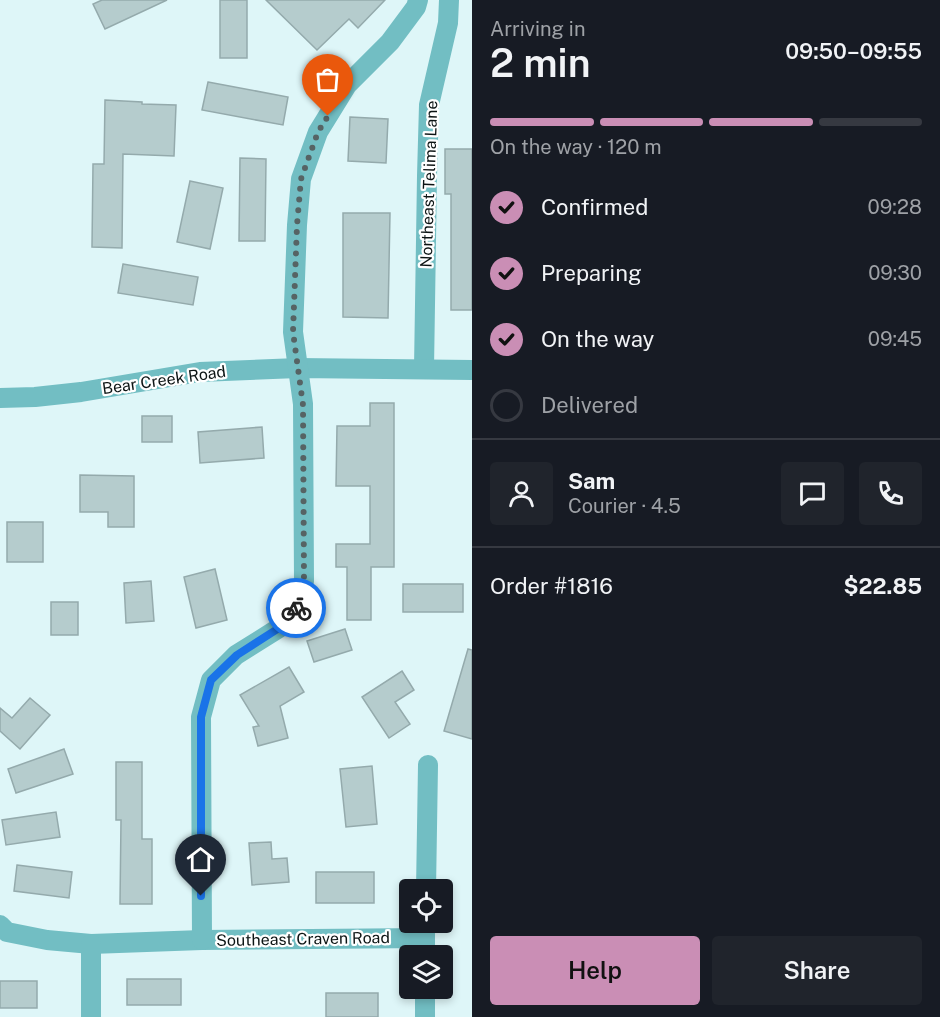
<!DOCTYPE html>
<html lang="en">
<head>
<meta charset="utf-8">
<style>
  :root { --surface:#171b24; --page:#20242c; --text:#f1f3f6; --muted:#9ea1a6; --line:#363941; --accent:#ca8eb5 }
  body { margin:0; font-family:"Public Sans",sans-serif; background:var(--page); color:var(--text); height:100vh; display:flex; flex-direction:column; font-size:22px; white-space:nowrap }
  * { box-sizing:border-box; margin:0 }
  p { font-size:20px; color:var(--muted) }
  .icon { flex:none; width:33px; height:33px; fill:none; stroke:currentColor; stroke-width:2; stroke-linecap:round; stroke-linejoin:round }
  .map { position:relative; flex:1; overflow:hidden }
  .sheet { display:flex; flex-direction:column; background:var(--surface); width:468px }
  .sheet>* { flex:none }
  .controls { position:absolute; left:399px; top:879px; display:grid; gap:12px }
  .controls a { display:grid; place-items:center; width:54px; height:54px; border-radius:6px; background:var(--surface); box-shadow:0 3px 9px #0003; font-size:30px }
  .pin { position:absolute; display:grid; place-items:center; width:51px; height:51px; color:#fff; margin:-62px -26px; border-radius:50% 50% 50% 0; rotate:-45deg; box-shadow:0 0 6px #0007 }
  .pin .icon { rotate:45deg }
  .courier { position:absolute; display:grid; place-items:center; width:60px; height:60px; margin:-30px; border:4px solid #1a73e8; border-radius:50%; background:#fff; color:#222; box-shadow:0 2px 8px #0007 }
  .overview em { font-style:normal; font-weight:600 }
  .overview div { display:flex; flex-direction:column-reverse }
  .overview { display:flex; align-items:center; justify-content:space-between; height:102px; padding:0 18px }
  h1 { font-size:39px; font-weight:600; line-height:45px }
  .bar { display:grid; grid-template-columns:repeat(4,1fr); gap:9px 6px; align-content:center; height:72px; padding:0 18px }
  .bar i { height:8px; border-radius:4px; background:var(--line) }
  .bar .selected { background:var(--accent) }
  .bar p { grid-column:span 4 }
  .line { display:flex; align-items:center; gap:15px; padding:0 18px; border-top:2px solid var(--line) }
  .line div { flex:1 }
  .round { display:grid; place-items:center; flex:none; width:63px; height:63px; border-radius:6px; background:var(--page) }
  ol { padding:0 18px; list-style:none }
  li { display:flex; align-items:center; gap:18px; height:66px }
  li p { margin-inline-start:auto }
  li .icon { padding:6px; border-radius:50%; background:var(--accent); color:#111; stroke-width:4 }
  li:last-child { color:var(--muted) }
  li i { width:33px; height:33px; border:3px solid var(--line); border-radius:50% }
  .cta { display:flex; gap:12px; margin-top:auto; padding:12px 18px }
  .cta a { flex:1; height:69px; border-radius:6px; background:var(--accent); color:#111; font-size:24px; font-weight:600; line-height:69px; text-align:center }
  .cta a+a { background:var(--page); color:var(--text) }
  main { display:flex; flex:1; min-height:0 }
  .map>svg:first-child { display:block }
  .building { fill:#b5cccd; stroke:#94aaac; stroke-width:1.5 }
  .lines { fill:none; stroke-linecap:round; stroke-linejoin:round }
  .minor { stroke:#72bec3; stroke-width:20 }
  .done { stroke:#566364; stroke-width:6; stroke-dasharray:0 10.8 }
  .route { stroke:#1a73e8; stroke-width:8 }
  .labels { text-anchor:middle; dominant-baseline:central; stroke-width:4.5; stroke-linejoin:round; paint-order:stroke }
  .street-label { font-size:16px; fill:#0c1414; stroke:#fff }
</style>
</head>
<body>
<main>
<div class="map">
<svg width="472" height="1017" viewBox="0 0 472 1017">
  <rect width="100%" height="100%" fill="#def6f8"/>
  <g class="building">
    <polygon points="102,0 167,0 105,29 93,4"/>
    <rect x="220" y="0" width="27" height="58"/>
    <polygon points="266,0 385,0 358,28 349,19 317,50"/>
    <polygon points="208,82 288,97 283,125 202,110"/>
    <polygon points="105,100 142,102 142,104 176,105 174,156 123,154 122,248 92,247 93,164 104,164"/>
    <polygon points="350,117 388,119 386,163 348,161"/>
    <polygon points="445,149 472,149 472,310 451,310 451,194 445,194"/>
    <polygon points="240,158 266,159 265,241 239,241"/>
    <polygon points="190,181 223,188 210,249 177,242"/>
    <polygon points="343,213 390,213 388,318 343,317"/>
    <polygon points="123,264 198,277 193,305 118,293"/>
    <polygon points="370,403 394,403 394,567 371,567 371,620 347,620 347,567 336,567 336,544 370,544 370,486 336,486 337,426 370,426"/>
    <rect x="142" y="416" width="30" height="26"/>
    <polygon points="262,427 264,458 200,463 198,432"/>
    <polygon points="80,475 134,476 134,527 108,527 108,512 80,512"/>
    <rect x="7" y="522" width="36" height="40"/>
    <polygon points="215,569 227,620 196,628 184,577"/>
    <polygon points="151,581 154,621 126,623 124,583"/>
    <rect x="403" y="584" width="60" height="28"/>
    <rect x="51" y="602" width="27" height="33"/>
    <polygon points="345,629 352,650 314,662 307,641"/>
    <polygon points="468,649 472,650 472,739 444,731"/>
    <polygon points="289,667 304,692 280,706 288,738 258,746 253,727 259,726 240,695"/>
    <polygon points="402,671 414,690 395,702 410,724 389,738 362,697"/>
    <polygon points="30,698 50,715 20,749 0,731 0,708 12,718"/>
    <polygon points="64,749 73,774 16,793 8,769"/>
    <polygon points="116,762 142,762 142,839 152,839 152,904 120,904 121,820 116,820"/>
    <polygon points="372,766 377,824 346,827 340,769"/>
    <polygon points="56,812 60,837 6,845 2,820"/>
    <polygon points="271,842 272,859 287,858 289,882 252,885 249,843"/>
    <polygon points="17,865 72,872 69,898 14,891"/>
    <rect x="316" y="872" width="58" height="31"/>
    <rect x="127" y="979" width="54" height="26"/>
    <rect x="0" y="981" width="37" height="27"/>
    <rect x="326" y="993" width="52" height="24"/>
  </g>
  <g class="lines">
    <g class="minor">
      <polyline points="424,369 427,176 429,105 448,23 449,0"/>
      <polyline points="0,398 35,397 81,392 200,372 298,368 472,370"/>
      <polyline points="426,890 428,765"/>
      <polyline points="0,925 7,932 47,940 91,944 202,940 425,938"/>
      <polyline points="202,940 201,717 211,680 236,655 279,628 296,608 304,581 303,404 293,332 297,225 301,179 318,132 347,85 390,42 416,7 418,0"/>
      <polyline points="425,956 425,922"/>
      <polyline points="91,1017 91,944"/>
      <polyline points="425,1017 425,988"/>
    </g>
  </g>
  <g class="lines">
    <polyline class="done" points="296,608 304,581 303,405 293,332 297,225 301,179 318,132 328,116"/>
    <polyline class="route" points="201,896 201,717 211,680 237,655 279,628 296,608"/>
  </g>
  <g class="labels">
    <g class="street-label">
      <text transform="translate(429 184) rotate(-88)">Northeast Telima Lane</text>
      <text transform="translate(164 380) rotate(-8)">Bear Creek Road</text>
      <text transform="translate(303 939) rotate(-1)">Southeast Craven Road</text>
    </g>
  </g>
</svg>
<div class="controls">
<a><svg class="icon" aria-label="locate" viewBox="0 0 24 24"><circle cx="12" cy="12" r="6"/><path d="M12 2v4M12 18v4M2 12h4M18 12h4"/></svg></a>
<a><svg class="icon" aria-label="layers" viewBox="0 0 24 24"><path d="M12 4l9 5-9 5-9-5zM3 14l9 5 9-5"/></svg></a>
</div>
<div class="pin" style="left:328px;top:116px;background:#ea580c"><svg class="icon" aria-label="bag" viewBox="0 0 24 24"><path d="M5 8h14l-1 12H6zM9 8a3 3 0 0 1 6 0"/></svg></div>
<div class="pin" style="left:201px;top:896px;background:#1f2937"><svg class="icon" aria-label="home" viewBox="0 0 24 24"><path d="M3 11l9-7 9 7M6 9v11h12V9"/></svg></div>
<div class="courier" style="left:296px;top:608px"><svg class="icon" aria-label="bike" viewBox="0 0 24 24"><circle cx="6" cy="16" r="4"/><circle cx="18" cy="16" r="4"/><path d="M6 16l4-8h5l3 8M10 8l3 8H6M13 5h3"/></svg></div>
</div>
<section class="sheet">
<div class="overview"><div><h1>2 min</h1><p>Arriving in</p></div><em>09:50–09:55</em></div>
<div class="bar"><i class="selected"></i><i class="selected"></i><i class="selected"></i><i></i><p>On the way · 120 m</p></div>
<ol>
<li><svg class="icon" aria-label="check" viewBox="0 0 24 24"><path d="M5 12l5 5 9-10"/></svg>Confirmed<p>09:28</p></li>
<li><svg class="icon" aria-label="check" viewBox="0 0 24 24"><path d="M5 12l5 5 9-10"/></svg>Preparing<p>09:30</p></li>
<li><svg class="icon" aria-label="check" viewBox="0 0 24 24"><path d="M5 12l5 5 9-10"/></svg>On the way<p>09:45</p></li>
<li><i></i>Delivered</li>
</ol>
<div class="line" style="height:108px"><a class="round"><svg class="icon" aria-label="person" viewBox="0 0 24 24"><circle cx="12" cy="8" r="4"/><path d="M4 21q1-7 8-7t8 7"/></svg></a><div><b>Sam</b><p>Courier · 4.5</p></div><a class="round"><svg class="icon" aria-label="chat" viewBox="0 0 24 24"><path d="M4 5h16v11H9l-5 4z"/></svg></a><a class="round"><svg class="icon" aria-label="phone" viewBox="0 0 24 24"><path d="M5 4h4l2 5-3 2q2 4 5 5l2-3 5 2v4C11 20 4 13 5 4z"/></svg></a></div>
<div class="line" style="height:78px"><div>Order #1816</div><b>$22.85</b></div>
<div class="cta"><a>Help</a><a>Share</a></div>
</section>
</main>
</body>
</html>
